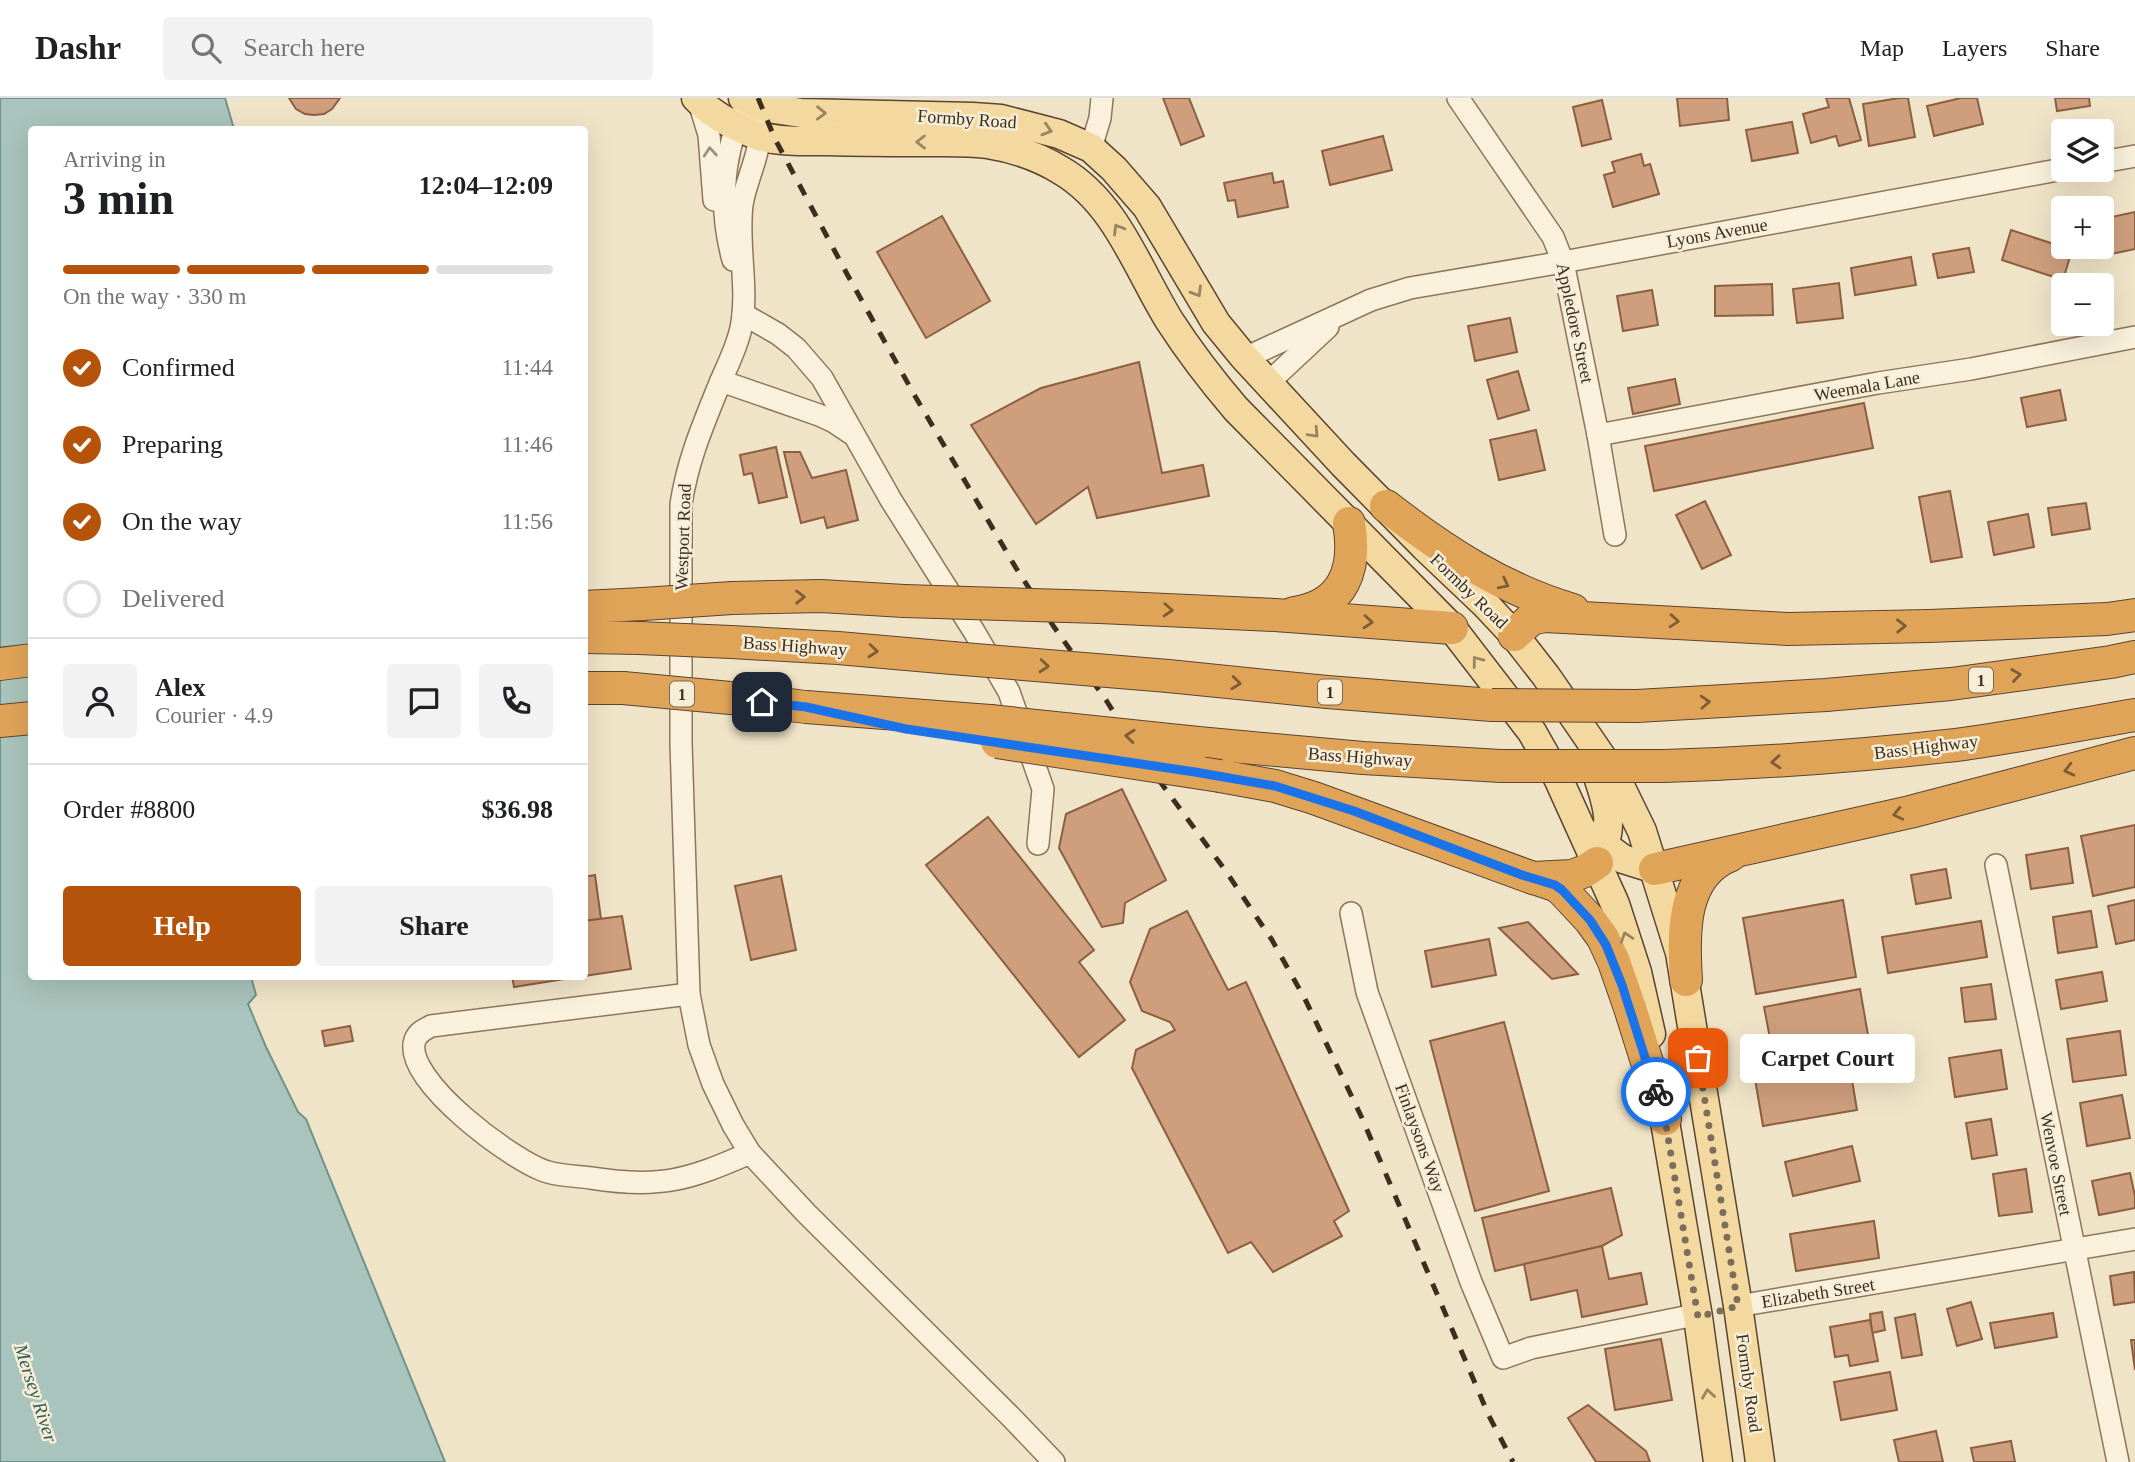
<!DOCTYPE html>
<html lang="en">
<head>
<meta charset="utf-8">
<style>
  :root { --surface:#fff; --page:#f2f2f2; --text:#202124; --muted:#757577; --line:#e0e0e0; --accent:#b45309 }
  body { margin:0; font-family:"Times New Roman",serif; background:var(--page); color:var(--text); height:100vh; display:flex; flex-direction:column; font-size:26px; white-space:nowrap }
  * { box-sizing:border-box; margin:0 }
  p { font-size:23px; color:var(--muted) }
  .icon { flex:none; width:38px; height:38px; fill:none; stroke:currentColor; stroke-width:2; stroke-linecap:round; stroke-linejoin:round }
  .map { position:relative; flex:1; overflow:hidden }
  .side { position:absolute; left:28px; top:28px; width:560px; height:854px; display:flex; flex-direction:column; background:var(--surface); border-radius:7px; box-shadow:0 7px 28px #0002 }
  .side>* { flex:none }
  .tools { position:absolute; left:2051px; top:21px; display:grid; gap:14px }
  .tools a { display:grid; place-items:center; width:63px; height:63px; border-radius:7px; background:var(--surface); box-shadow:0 7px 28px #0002; font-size:35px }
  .pin { position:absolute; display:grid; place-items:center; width:60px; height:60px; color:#fff; margin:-30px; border-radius:14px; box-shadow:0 4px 10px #0006 }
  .courier { position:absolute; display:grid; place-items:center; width:70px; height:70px; margin:-35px; border:5px solid #1a73e8; border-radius:50%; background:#fff; color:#222; box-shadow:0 2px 9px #0007 }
  .bubble { position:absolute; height:49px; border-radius:7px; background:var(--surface); box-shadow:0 7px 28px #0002; font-size:23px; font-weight:600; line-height:49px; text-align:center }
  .overview em { font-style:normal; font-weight:600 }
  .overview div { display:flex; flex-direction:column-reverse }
  .overview { display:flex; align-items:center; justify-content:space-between; height:119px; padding:0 35px }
  h1 { font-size:46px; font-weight:600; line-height:52px }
  .bar { display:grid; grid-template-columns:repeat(4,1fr); gap:10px 7px; align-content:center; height:84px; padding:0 35px }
  .bar i { height:9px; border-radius:5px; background:var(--line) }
  .bar .on { background:var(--accent) }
  .bar p { grid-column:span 4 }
  .line { display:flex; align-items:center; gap:18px; padding:0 35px; border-top:2px solid var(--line) }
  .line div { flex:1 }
  .round { display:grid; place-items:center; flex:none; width:74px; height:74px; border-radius:7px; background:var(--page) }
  ol { padding:0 35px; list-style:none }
  li { display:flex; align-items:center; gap:21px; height:77px }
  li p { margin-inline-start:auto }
  li .icon { padding:7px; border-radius:50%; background:var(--accent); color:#fff; stroke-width:4 }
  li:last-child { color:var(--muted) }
  li i { width:38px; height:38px; border:4px solid var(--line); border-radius:50% }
  .primary-button { display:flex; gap:14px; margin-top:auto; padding:14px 35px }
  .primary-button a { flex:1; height:80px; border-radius:7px; background:var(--accent); color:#fff; font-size:28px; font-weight:600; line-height:80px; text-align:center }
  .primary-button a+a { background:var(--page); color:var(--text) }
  header { display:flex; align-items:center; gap:42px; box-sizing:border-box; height:98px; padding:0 35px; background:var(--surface); border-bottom:2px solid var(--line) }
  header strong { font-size:33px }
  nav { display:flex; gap:38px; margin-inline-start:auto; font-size:24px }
  .search { width:490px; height:63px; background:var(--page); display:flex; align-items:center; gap:18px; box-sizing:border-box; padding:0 24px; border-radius:7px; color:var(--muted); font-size:26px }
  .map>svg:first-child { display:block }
  .water { fill:#a9c4bc; stroke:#6f938a; stroke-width:2 }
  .building { fill:#cf9f7d; stroke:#8d5f41; stroke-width:2 }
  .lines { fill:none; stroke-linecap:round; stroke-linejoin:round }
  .minor-casing { stroke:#8d765c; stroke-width:24 }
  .major-casing { stroke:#5b4430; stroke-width:31 }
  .highway-casing { stroke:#5b4430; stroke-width:34 }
  .minor { stroke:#faf1dc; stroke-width:21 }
  .major { stroke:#f3d9a0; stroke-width:28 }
  .highway { stroke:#e0a458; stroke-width:32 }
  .rail { stroke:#3d2e20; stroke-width:5; stroke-dasharray:12 12; stroke-linecap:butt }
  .highway-bridge-casing { stroke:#5b4430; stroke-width:34; stroke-linecap:butt }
  .highway-bridge { stroke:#e0a458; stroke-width:32 }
  .oneway { stroke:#988460 }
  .oneway2 { stroke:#9c907e }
  .oneway3 { stroke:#7e5d36 }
  .done { stroke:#7c6e5b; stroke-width:7; stroke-dasharray:0 12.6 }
  .route { stroke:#1a73e8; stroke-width:9 }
  .labels { text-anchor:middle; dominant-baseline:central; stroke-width:5; stroke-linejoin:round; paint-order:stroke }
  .shield { fill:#f7eed8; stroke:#756857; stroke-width:2 }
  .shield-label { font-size:16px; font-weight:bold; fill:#3d2e20 }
  .street-label { font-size:18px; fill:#3d2e20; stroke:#f7eed8 }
  .water-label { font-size:19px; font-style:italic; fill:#2f5d5a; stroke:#f7eed8 }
</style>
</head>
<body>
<header>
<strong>Dashr</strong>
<div class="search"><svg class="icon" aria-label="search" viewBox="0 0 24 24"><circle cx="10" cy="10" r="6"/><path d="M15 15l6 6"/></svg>Search here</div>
<nav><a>Map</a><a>Layers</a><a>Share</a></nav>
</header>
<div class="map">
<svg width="2135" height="1364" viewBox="0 0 2135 1364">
  <rect width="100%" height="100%" fill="#f0e4c8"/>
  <polygon class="water" points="0,0 225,0 234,31 32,32 32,878 251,879 256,897 248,906 266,949 298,1014 306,1021 445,1364 0,1364"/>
  <g class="building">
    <polygon points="289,0 340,0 332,11 324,16 314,17 305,16 296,11"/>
    <polygon points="1163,0 1189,0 1204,38 1181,47"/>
    <polygon points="1677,0 1727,0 1729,22 1680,28"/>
    <polygon points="1826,0 1849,0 1861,42 1839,48 1836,38 1811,45 1803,16 1829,9"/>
    <polygon points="1899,0 1908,0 1915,39 1869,48 1863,6"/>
    <polygon points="1961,0 1977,0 1983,26 1934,38 1927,8"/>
    <polygon points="2055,0 2089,0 2090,8 2057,13"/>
    <polygon points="1602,2 1611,41 1582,48 1573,9"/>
    <polygon points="1792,24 1798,55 1752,63 1746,32"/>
    <polygon points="1383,38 1392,72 1330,87 1322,53"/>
    <polygon points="1641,56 1644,68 1650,66 1659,96 1613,109 1604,77 1615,74 1612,64"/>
    <polygon points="1272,75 1274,85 1283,83 1288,109 1238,119 1235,102 1228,103 1224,85"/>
    <polygon points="2135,114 2135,151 2097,159 2095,149 2102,149 2102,121"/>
    <polygon points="942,118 990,203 926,240 877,154"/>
    <polygon points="2011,132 2072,152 2063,182 2002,162"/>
    <polygon points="1969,150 1974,174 1938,180 1933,156"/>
    <polygon points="1911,159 1916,187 1855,197 1851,170"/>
    <polygon points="1839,185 1843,220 1797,225 1793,191"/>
    <polygon points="1772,186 1773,217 1715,218 1715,188"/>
    <polygon points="1652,192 1658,227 1623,233 1617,198"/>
    <polygon points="1510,220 1517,254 1475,263 1468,228"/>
    <polygon points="1139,264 1162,375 1203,367 1209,398 1097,420 1088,389 1036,426 971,327 1041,290"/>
    <polygon points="1518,273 1529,312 1498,321 1487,282"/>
    <polygon points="1675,281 1680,306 1633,316 1628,290"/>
    <polygon points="2060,292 2066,322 2027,329 2021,300"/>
    <polygon points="1864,305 1873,350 1654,393 1645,348"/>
    <polygon points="1536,332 1545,372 1499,382 1490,342"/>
    <polygon points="776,349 787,399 759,405 752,375 744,377 740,357"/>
    <polygon points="784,354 800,354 812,380 846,372 858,422 827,430 824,419 801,425"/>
    <polygon points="1950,393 1962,459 1931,464 1919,399"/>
    <polygon points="1705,403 1731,457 1702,471 1676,417"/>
    <polygon points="2086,405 2090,431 2052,437 2048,410"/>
    <polygon points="2028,416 2034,449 1994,457 1988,424"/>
    <polygon points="1122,691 1166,782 1125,805 1123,825 1102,829 1059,750 1066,716"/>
    <polygon points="988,719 1094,852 1079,864 1125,922 1079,959 926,767"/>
    <polygon points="2135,727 2135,789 2093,798 2081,738"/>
    <polygon points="2068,750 2073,785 2031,791 2026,757"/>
    <polygon points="1946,771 1951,800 1916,806 1911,777"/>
    <polygon points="595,777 601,821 584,823 584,779"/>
    <polygon points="781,778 796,852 751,862 735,788"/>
    <polygon points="1843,802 1856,879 1756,896 1743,820"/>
    <polygon points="2135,802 2135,842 2116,846 2108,808"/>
    <polygon points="1187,813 1228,892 1246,884 1349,1113 1334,1123 1342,1138 1273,1174 1251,1144 1228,1155 1132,970 1136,952 1175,932 1170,924 1142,913 1130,884 1150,831"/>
    <polygon points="2091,813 2097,849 2058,855 2053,819"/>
    <polygon points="622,818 631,871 584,878 584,823"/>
    <polygon points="1981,823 1987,859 1888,875 1882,839"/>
    <polygon points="1528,824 1578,876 1552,881 1499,830"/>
    <polygon points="1489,841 1496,877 1432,889 1425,853"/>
    <polygon points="2102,874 2107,903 2061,911 2056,882"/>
    <polygon points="512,878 583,878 514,889"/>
    <polygon points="1991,886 1996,921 1965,924 1961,890"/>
    <polygon points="1860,891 1871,954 1776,972 1764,909"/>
    <polygon points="1504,924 1549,1093 1475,1113 1430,943"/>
    <polygon points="350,928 353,943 325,948 322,933"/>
    <polygon points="2120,933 2126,977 2073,984 2067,941"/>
    <polygon points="2001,952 2007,991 1955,999 1949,960"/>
    <polygon points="1849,964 1857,1012 1763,1028 1755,981"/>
    <polygon points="2122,997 2130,1040 2087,1048 2080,1005"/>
    <polygon points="1991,1021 1997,1057 1972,1061 1966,1025"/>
    <polygon points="1852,1048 1860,1083 1793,1098 1785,1064"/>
    <polygon points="2026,1071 2032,1114 1999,1118 1993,1076"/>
    <polygon points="2130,1075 2135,1098 2135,1110 2099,1117 2092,1083"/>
    <polygon points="1611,1090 1622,1137 1602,1148 1495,1173 1482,1120"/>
    <polygon points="1874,1123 1879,1160 1796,1173 1790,1136"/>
    <polygon points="1602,1148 1609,1181 1641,1175 1647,1206 1582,1219 1577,1192 1531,1202 1524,1166"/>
    <polygon points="2134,1174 2135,1204 2114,1207 2110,1178"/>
    <polygon points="1971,1204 1982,1241 1957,1248 1947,1211"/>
    <polygon points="1882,1214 1885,1232 1872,1235 1870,1216"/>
    <polygon points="2053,1215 2057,1239 1995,1250 1990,1225"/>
    <polygon points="1915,1216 1922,1257 1902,1260 1895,1220"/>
    <polygon points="1870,1222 1878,1263 1850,1268 1848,1257 1835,1259 1830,1229"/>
    <polygon points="1661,1241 1672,1302 1615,1312 1605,1251"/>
    <polygon points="2131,1242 2135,1242 2135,1272"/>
    <polygon points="1890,1274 1897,1312 1841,1322 1834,1284"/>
    <polygon points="1588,1307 1646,1353 1650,1364 1596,1364 1568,1320"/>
    <polygon points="1936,1333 1943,1364 1899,1364 1894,1342"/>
    <polygon points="2011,1343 2015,1364 1974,1364 1971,1350"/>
  </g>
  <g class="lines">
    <g class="minor-casing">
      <g id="minor">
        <polyline points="1458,0 1553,139 1563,164 1598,337 1615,437"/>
        <polyline points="699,4 709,37 714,102"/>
        <path d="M759 25C763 53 746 80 742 107 737 148 749 190 741 230 737 249 728 266 720 285 703 327 688 361 681 406V645L689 896 699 947 713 986 733 1027 750 1055 806 1115 1011 1319 1054 1364"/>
        <polyline points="1091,50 1100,20 1102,0"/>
        <polyline points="2102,64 2135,58"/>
        <path d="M733 162C720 115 721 61 742 16"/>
        <polyline points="743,216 778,236 796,250 822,280 891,402 975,535 1009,594 1043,691 1038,746"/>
        <polyline points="1245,260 1371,202 1410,190 1563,164 2063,71"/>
        <polyline points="721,283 819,317 834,324 852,336"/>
        <polyline points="1268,285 1328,229"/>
        <polyline points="1598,337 1878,285 1971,271 2135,239"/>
        <polyline points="1996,767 2118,1364"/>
        <polyline points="1351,815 1367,894 1471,1184 1503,1260 1531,1250 1685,1219 1698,1219"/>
        <path d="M689 896 431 928C424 932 418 934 415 942 401 981 515 1065 548 1074 562 1078 577 1078 591 1080 660 1091 688 1082 750 1055"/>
        <polyline points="1738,1208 2135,1141"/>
      </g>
    </g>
    <g class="major-casing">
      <g id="major">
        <path d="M696 0C712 17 737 30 759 38 780 44 806 43 828 43 860 44 891 44 923 44 944 44 966 43 987 46 1012 50 1040 59 1062 73 1116 105 1137 170 1169 222 1189 253 1212 283 1236 311L1452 530 1532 634 1558 680 1615 806 1637 874 1651 936"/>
        <polyline points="743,0 762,9 801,15 973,19 1001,21 1059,36 1091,50 1114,71 1147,109 1216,225 1243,258 1343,366 1425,449 1484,505 1514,537 1546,578 1603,661 1621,690 1642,733 1680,855 1738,1208 1760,1364"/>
        <path d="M1595 670C1608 707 1616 728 1597 765"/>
        <polyline points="1590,737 1623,761 1655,771"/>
        <polyline points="1661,1000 1698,1219 1718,1364"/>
      </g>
    </g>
    <g class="highway-casing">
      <g id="highway">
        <path d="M1386 408C1444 453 1502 491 1573 512"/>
        <polyline points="732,500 821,498 904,503"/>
        <polyline points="584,509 643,506"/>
        <polyline points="1100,509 1275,517 1452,530"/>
        <path d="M1294 515C1344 508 1357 471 1349 425"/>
        <polyline points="1514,537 1531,521 1545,518 1788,531 1929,528 2107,521 2135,517"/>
        <polyline points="584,539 639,540"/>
        <polyline points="731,544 838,550 952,560"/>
        <polyline points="0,566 32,562"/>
        <polyline points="1168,578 1327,594 1492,607"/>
        <polyline points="584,590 623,590"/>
        <polyline points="741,601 806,609 990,623"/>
        <polyline points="1637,608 1826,597 1951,586 2111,564 2135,559"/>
        <polyline points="0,623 32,620"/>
        <polyline points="1198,645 1363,660 1501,668"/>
        <path d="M1664 668C1762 665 1859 658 1956 647 2016 639 2076 627 2135 617"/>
        <polyline points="1220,678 1275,688 1314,700 1533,780 1572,778 1585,773 1597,765"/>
        <polyline points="1655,771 1910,714 2135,655"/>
        <polyline points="1534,780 1555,787 1562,792 1590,822 1603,840 1614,864 1630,910 1665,1021"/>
        <path d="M1686 882C1683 837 1681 776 1731 757"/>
      </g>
    </g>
    <use href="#minor" class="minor"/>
    <use href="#major" class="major"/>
    <use href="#highway" class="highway"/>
    <polyline class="rail" points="758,0 775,41 847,176 915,298 1016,470 1054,529 1106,602 1139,655 1225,772 1272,842 1305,901 1362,1020 1489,1318 1513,1364"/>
    <g class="highway-bridge-casing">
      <g id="highway-bridge">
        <polyline points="904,503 1100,509"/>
        <polyline points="643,506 732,500"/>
        <polyline points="639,540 731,544"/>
        <polyline points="952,560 1168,578"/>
        <polyline points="623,590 741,601"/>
        <polyline points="1492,607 1637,608"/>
        <polyline points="990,623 1198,645"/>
        <polyline points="997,644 1220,678"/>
        <polyline points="1501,668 1664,668"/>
      </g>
    </g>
    <use href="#highway-bridge" class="highway-bridge"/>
  </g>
  <defs><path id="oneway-chevron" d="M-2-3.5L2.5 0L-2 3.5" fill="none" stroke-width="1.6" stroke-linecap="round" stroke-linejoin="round" transform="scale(1.75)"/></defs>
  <g class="oneway">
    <use href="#oneway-chevron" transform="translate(821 15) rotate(1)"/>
    <use href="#oneway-chevron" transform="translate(1047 32) rotate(17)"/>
    <use href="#oneway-chevron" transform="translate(921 44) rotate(-180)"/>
    <use href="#oneway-chevron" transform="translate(1118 131) rotate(-121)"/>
    <use href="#oneway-chevron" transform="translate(1197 194) rotate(59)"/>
    <use href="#oneway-chevron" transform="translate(1314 335) rotate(47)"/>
    <use href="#oneway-chevron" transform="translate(1477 563) rotate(-127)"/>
    <use href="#oneway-chevron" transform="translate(1626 839) rotate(-108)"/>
    <use href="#oneway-chevron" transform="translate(1708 1296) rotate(-98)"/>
  </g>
  <use class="oneway2" href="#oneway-chevron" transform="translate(710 54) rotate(-95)"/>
  <g class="oneway3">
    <use href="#oneway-chevron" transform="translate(1504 486) rotate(27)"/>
    <use href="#oneway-chevron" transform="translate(800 499) rotate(-1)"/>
    <use href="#oneway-chevron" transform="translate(1168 512) rotate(3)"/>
    <use href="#oneway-chevron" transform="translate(1674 523) rotate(4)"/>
    <use href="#oneway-chevron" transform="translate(1368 524) rotate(5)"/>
    <use href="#oneway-chevron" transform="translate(1901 528) rotate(-1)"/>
    <use href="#oneway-chevron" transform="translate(873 553) rotate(5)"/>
    <use href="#oneway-chevron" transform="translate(1044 568) rotate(5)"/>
    <use href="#oneway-chevron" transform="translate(2016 577) rotate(-8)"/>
    <use href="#oneway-chevron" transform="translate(1236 585) rotate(6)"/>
    <use href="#oneway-chevron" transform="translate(1705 604) rotate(-3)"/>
    <use href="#oneway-chevron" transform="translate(1130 638) rotate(-174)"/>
    <use href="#oneway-chevron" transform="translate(1776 664) rotate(176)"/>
    <use href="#oneway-chevron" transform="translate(2069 672) rotate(166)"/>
    <use href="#oneway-chevron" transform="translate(1898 716) rotate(167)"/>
  </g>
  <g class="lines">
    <polyline class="done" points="1656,994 1665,1021 1698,1219 1738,1208 1698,960"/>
    <polyline class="route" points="762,604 806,609 906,631 1195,674 1275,688 1354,713 1522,777 1555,787 1562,792 1590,822 1606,847 1622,887 1656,994"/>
  </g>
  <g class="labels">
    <g class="shield">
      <rect x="1969" y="569.5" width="24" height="25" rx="5"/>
      <rect x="1318" y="581.5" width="24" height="25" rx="5"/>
      <rect x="670" y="583.5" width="24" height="25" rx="5"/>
    </g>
    <g class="shield-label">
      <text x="1981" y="582">1</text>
      <text x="1330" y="594">1</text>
      <text x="682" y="596">1</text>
    </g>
    <g class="street-label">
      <text transform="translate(967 21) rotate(4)">Formby Road</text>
      <text transform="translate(1717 135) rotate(-10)">Lyons Avenue</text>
      <text transform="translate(1575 225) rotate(78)">Appledore Street</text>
      <text transform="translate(1867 288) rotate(-10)">Weemala Lane</text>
      <text transform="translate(683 439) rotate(-88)">Westport Road</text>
      <text transform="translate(1469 493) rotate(44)">Formby Road</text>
      <text transform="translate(795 548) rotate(4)">Bass Highway</text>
      <text transform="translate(1926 649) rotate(-7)">Bass Highway</text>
      <text transform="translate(1360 659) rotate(4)">Bass Highway</text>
      <text transform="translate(1420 1040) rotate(70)">Finlaysons Way</text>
      <text transform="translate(2056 1066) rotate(79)">Wenvoe Street</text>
      <text transform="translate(1818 1195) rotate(-9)">Elizabeth Street</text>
      <text transform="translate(1749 1285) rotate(82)">Formby Road</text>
    </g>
    <g class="water-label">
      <text transform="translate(36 1295) rotate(72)">Mersey River</text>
    </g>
  </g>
</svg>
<div class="tools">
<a><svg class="icon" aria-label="layers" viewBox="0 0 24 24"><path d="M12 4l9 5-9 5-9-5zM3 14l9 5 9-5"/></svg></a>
<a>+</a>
<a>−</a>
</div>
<div class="pin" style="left:1698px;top:960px;background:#ea580c"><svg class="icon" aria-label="bag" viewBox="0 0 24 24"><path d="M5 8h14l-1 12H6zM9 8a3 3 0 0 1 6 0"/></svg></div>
<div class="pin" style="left:762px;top:604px;background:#1f2937"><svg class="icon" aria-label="home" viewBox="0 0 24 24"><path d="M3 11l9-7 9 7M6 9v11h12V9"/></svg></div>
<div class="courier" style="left:1656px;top:994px"><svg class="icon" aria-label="bike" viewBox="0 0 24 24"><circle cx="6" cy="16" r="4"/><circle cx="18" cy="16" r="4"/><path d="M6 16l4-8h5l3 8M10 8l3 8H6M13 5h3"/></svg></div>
<div class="bubble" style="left:1740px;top:936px;width:175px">Carpet Court</div>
<section class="side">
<div class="overview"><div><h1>3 min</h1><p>Arriving in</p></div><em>12:04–12:09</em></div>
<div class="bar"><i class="on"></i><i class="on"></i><i class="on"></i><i></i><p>On the way · 330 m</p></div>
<ol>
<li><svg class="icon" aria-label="check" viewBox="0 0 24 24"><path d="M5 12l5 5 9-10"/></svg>Confirmed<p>11:44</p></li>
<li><svg class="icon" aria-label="check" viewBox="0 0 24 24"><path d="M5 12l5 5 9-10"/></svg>Preparing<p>11:46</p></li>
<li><svg class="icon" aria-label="check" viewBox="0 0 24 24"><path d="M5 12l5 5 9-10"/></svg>On the way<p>11:56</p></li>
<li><i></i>Delivered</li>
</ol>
<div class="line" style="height:126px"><a class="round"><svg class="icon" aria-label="person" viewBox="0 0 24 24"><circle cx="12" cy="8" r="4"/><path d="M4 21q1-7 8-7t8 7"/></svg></a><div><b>Alex</b><p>Courier · 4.9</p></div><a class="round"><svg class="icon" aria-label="chat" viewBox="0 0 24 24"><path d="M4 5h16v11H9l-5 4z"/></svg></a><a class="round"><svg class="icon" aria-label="phone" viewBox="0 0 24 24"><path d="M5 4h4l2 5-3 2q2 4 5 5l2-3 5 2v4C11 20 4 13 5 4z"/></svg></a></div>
<div class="line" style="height:91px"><div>Order #8800</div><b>$36.98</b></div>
<div class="primary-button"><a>Help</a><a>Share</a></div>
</section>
</div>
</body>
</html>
